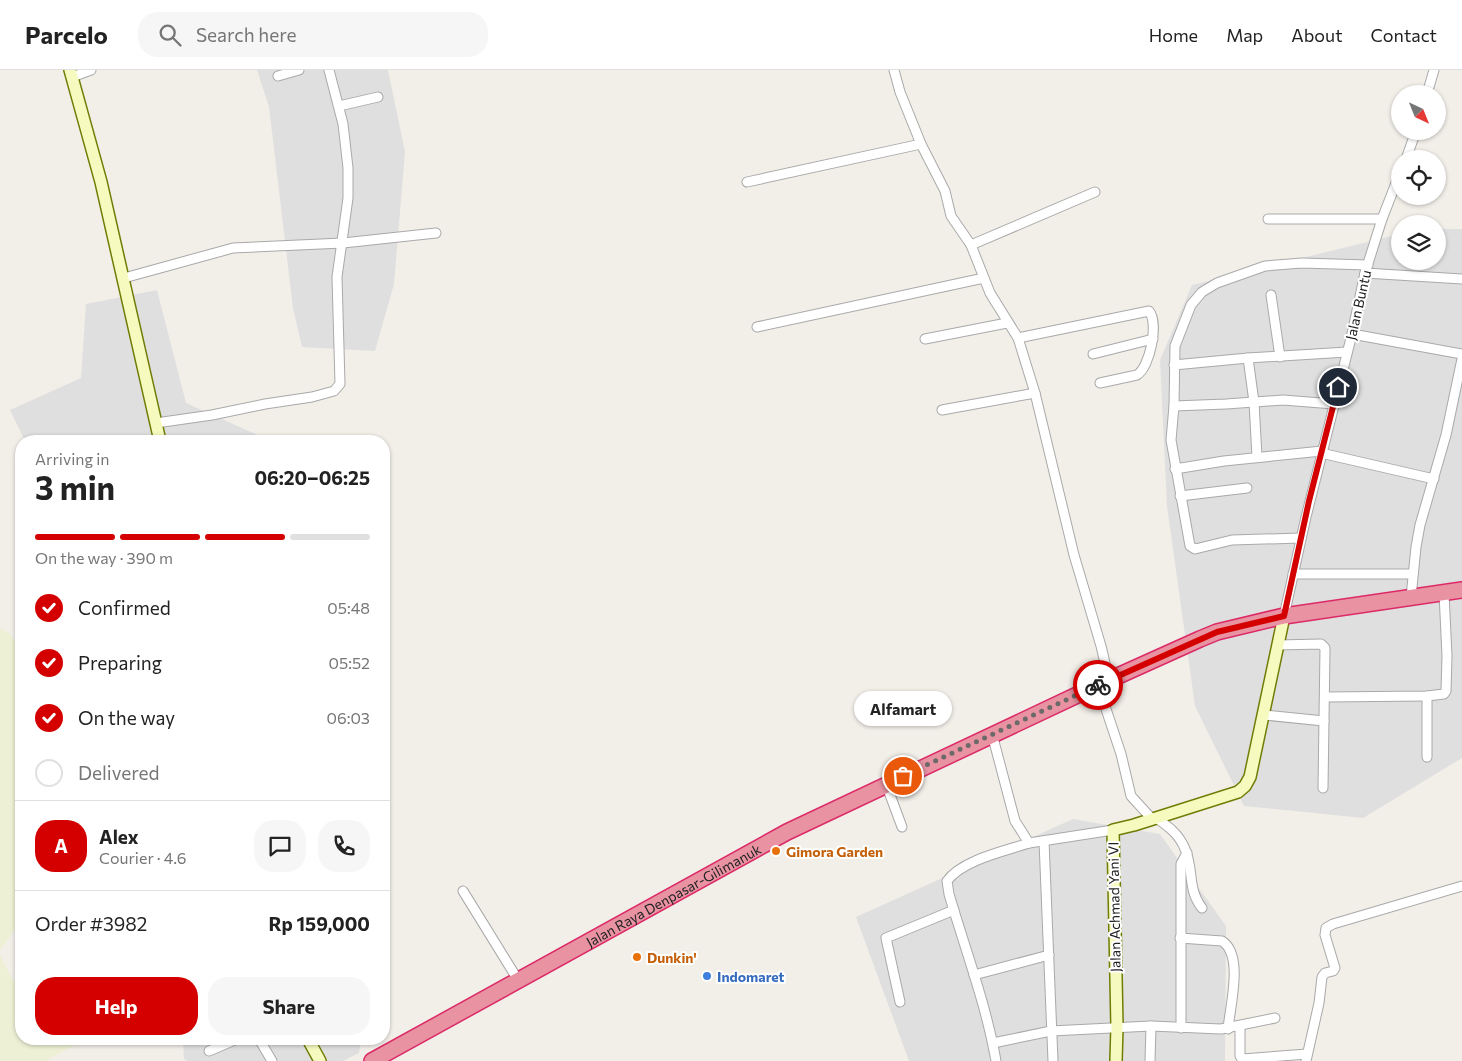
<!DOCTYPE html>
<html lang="en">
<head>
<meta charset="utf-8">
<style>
  :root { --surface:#fff; --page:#f6f6f6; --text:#222; --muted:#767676; --line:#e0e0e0; --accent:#d40000 }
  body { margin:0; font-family:Commissioner,sans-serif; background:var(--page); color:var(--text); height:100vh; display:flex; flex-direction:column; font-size:19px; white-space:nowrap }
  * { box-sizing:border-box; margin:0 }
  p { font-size:16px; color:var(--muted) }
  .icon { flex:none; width:28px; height:28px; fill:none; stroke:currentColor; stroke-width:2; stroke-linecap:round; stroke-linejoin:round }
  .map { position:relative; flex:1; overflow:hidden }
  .details { position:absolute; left:15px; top:365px; width:375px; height:610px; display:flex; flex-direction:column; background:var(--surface); border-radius:20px; box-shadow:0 1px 4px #0004 }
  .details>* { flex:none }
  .needle { width:32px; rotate:137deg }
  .controls { position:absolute; left:1391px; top:15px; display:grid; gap:10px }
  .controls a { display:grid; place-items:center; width:55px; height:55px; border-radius:50%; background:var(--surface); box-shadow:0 1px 4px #0004; font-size:25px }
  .pin { position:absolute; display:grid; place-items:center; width:42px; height:42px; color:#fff; margin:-21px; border:2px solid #fff; border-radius:50%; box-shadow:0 1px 5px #0007 }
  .courier { position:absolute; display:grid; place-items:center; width:50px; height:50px; margin:-25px; border:4px solid #d40000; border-radius:50%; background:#fff; color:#222; box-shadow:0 1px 6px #0007 }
  .bubble { position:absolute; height:35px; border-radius:18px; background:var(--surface); box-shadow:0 1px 4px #0004; font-size:16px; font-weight:700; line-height:35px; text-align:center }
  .overview em { font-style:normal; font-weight:700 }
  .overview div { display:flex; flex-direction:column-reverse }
  .overview { display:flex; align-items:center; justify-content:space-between; height:85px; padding:0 20px }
  h1 { font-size:32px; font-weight:700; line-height:38px }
  .bar { display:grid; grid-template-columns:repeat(4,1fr); gap:8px 5px; align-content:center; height:60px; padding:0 20px }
  .bar i { height:6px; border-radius:4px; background:var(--line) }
  .bar .on { background:var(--accent) }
  .bar p { grid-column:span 4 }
  .line { display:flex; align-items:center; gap:12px; padding:0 20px; border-top:1px solid var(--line) }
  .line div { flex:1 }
  .round { display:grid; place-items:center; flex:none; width:52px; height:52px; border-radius:20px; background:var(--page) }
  ol { padding:0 20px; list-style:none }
  li { display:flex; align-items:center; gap:15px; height:55px }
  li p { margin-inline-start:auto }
  li .icon { padding:5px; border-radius:50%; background:var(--accent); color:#fff; stroke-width:4 }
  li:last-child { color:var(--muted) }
  li i { width:28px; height:28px; border:2px solid var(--line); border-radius:50% }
  .primary-button { display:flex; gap:10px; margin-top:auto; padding:10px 20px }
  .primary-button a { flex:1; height:58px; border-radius:20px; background:var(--accent); color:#fff; font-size:20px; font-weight:700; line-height:58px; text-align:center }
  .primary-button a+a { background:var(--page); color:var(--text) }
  header { display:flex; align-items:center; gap:30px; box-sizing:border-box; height:70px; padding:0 25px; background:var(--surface); border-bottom:1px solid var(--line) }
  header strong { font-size:24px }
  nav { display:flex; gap:28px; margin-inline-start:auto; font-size:18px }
  .search { width:350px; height:45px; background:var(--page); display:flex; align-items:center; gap:12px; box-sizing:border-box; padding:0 18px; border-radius:20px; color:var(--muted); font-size:19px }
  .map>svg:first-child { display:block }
  .residential { fill:#e0dfdf }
  .farmland { fill:#eef0d5 }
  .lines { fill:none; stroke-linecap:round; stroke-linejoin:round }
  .street-casing { stroke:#a9a9a9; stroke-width:11 }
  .secondary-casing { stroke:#707d05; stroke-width:14 }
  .highway-casing { stroke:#dc2a67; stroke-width:18 }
  .street { stroke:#fff; stroke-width:9 }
  .secondary { stroke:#f7fabf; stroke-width:11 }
  .highway { stroke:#e892a2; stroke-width:15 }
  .done { stroke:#6b6a68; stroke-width:5; stroke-dasharray:0 9 }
  .route { stroke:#d40000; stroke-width:6 }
  .food-dot { fill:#e8710a; stroke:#fff; stroke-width:2 }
  .shop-dot { fill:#3f7fe0; stroke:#fff; stroke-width:2 }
  .labels { text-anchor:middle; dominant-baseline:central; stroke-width:4; stroke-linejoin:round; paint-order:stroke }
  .street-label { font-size:14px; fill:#222; stroke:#fff }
  .food-label { font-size:14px; font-weight:bold; fill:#c56008; stroke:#fff; text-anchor:start }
  .shop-label { font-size:14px; font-weight:bold; fill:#366cbe; stroke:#fff; text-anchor:start }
</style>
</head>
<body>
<header>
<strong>Parcelo</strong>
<div class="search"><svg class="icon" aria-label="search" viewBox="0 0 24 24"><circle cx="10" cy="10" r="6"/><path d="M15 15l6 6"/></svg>Search here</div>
<nav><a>Home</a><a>Map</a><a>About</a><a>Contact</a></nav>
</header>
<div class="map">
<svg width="1462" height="991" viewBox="0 0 1462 991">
  <rect width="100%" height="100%" fill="#f2efe9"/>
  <g class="residential">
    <polygon points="257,0 388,0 405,82 394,214 375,281 302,277 293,238 269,37"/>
    <polygon points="1438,159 1462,159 1462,688 1363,748 1244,736 1195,636 1167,436 1160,290 1192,215 1400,164 1400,191 1438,191"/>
    <polygon points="157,220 186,333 271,371 25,371 10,340 81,308 86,234"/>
    <polygon points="1073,749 1160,764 1226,856 1225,991 909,991 856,847"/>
    <polygon points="183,969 361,969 359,983 343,991 188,991 184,989"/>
  </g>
  <g class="farmland">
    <polygon points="0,558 9,563 21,579 21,851 0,881"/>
    <polygon points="0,885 13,910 21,910 21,969 78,969 77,974 45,991 0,991"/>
  </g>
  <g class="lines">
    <g class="street-casing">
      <g id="street">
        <polyline points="894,0 900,22 921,74 945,121 951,146 971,175 990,223 1018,268 1035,323 1074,485 1101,576 1109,610"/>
        <polyline points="278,6 299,0"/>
        <polyline points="72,7 91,0"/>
        <polyline points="1427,24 1434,0"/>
        <polyline points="339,36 378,27"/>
        <polyline points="1406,89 1416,61"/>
        <polyline points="747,112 921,74"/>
        <polyline points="1268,149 1382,149"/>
        <polyline points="971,175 1095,122"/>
        <polyline points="1365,203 1462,209"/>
        <polyline points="124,208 233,178 343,173 436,163"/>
        <polyline points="1271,225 1280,287"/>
        <polyline points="757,257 984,208"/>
        <polyline points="1352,264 1462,284"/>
        <path d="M1018 268 1149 241C1159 253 1150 297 1137 305L1100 313"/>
        <polyline points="925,269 1007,253"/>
        <polyline points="1093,284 1153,269"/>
        <polyline points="1248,288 1254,332 1257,387"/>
        <polyline points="1174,295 1248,288 1347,282"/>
        <polyline points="1174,336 1226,334 1283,330 1334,334"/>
        <polyline points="942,340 1035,323"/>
        <polyline points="156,353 212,345 265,334 312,327 334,321 340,314 337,207 348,128 348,98 343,54 329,0"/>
        <polyline points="1321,383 1434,409"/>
        <polyline points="1175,399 1224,391 1322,381"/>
        <polyline points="1180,426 1247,418"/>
        <polyline points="1301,468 1232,470 1195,479 1190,476 1171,370 1174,336 1175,276 1191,235 1202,222 1217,213 1265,196 1302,193 1368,195"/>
        <polyline points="1293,504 1413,504"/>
        <polyline points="1411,527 1416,477 1420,455 1446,365 1462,289"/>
        <polyline points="1284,546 1306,447 1352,264 1365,203 1382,149 1400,103"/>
        <polyline points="1278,575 1321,574 1325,578 1323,718"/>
        <polyline points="1098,615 1121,684 1131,726 1152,749"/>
        <polyline points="1427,626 1427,687"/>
        <polyline points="1325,627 1427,626 1444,624 1446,621 1447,586 1444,523"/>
        <polyline points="1264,645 1324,651"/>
        <polyline points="992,664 1015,751 1029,773 1113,760"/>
        <polyline points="886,714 902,757"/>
        <path d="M1156 748C1168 756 1179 764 1185 779 1194 799 1187 819 1202 838"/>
        <polyline points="1044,771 1053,991"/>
        <polyline points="463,821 518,910"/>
        <path d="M1180 868 1222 871C1244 885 1230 936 1228 959"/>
        <polyline points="974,905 1049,885"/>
        <polyline points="900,932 886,868 954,840"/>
        <polyline points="1240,956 1240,986 1242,989 1307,984"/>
        <polyline points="1181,958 1181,794 1187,783"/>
        <polyline points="259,969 272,991"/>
        <polyline points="993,973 1051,961 1151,956 1221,959 1275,948"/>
        <polyline points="209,981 237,969"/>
        <path d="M996 991C986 934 965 879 949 824L947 811C962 790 1005 781 1029 773"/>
        <polyline points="1150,991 1151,956"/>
        <polyline points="1306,991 1319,933 1322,907 1325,903 1333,901 1335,898 1325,865 1326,858 1333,854 1462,816"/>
      </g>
    </g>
    <g class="secondary-casing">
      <g id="secondary">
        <polyline points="70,0 101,112 160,371"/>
        <polyline points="308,969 320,991"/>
        <polyline points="1116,991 1117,957 1113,760 1134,755 1238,722 1245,716 1250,707 1284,546"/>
      </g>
    </g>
    <g class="highway-casing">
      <g id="highway">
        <path id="s1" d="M372 991 787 762 1109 610 1200 569 1217 562 1284 546 1462 520"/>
      </g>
    </g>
    <use href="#street" class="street"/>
    <use href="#secondary" class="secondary"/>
    <use href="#highway" class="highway"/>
  </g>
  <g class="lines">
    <polyline class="done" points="903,706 1098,615"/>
    <polyline class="route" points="1098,615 1217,562 1284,546 1309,431 1338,317"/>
  </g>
  <g class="food-dot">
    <circle cx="776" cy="781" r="5"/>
    <circle cx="637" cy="887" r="5"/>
  </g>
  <circle class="shop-dot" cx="707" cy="906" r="5"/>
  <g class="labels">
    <g class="street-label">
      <text transform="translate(1358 235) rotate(-77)">Jalan Buntu</text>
      <text stroke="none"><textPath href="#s1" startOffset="344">Jalan Raya Denpasar-Gilimanuk</textPath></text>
      <text transform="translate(1114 837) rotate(-91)">Jalan Achmad Yani VI</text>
    </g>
    <g class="food-label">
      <text x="786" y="781">Gimora Garden</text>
      <text x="647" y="887">Dunkin'</text>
    </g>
    <g class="shop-label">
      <text x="717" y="906">Indomaret</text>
    </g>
  </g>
</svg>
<div class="controls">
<a><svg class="needle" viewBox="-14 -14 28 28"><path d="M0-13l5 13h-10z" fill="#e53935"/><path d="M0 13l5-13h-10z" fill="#767676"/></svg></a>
<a><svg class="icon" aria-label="locate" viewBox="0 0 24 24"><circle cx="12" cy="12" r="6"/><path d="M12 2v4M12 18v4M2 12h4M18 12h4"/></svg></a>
<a><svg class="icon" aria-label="layers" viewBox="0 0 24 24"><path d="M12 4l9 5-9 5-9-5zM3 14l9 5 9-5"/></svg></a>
</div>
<div class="pin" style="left:903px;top:706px;background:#ea580c"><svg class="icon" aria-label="bag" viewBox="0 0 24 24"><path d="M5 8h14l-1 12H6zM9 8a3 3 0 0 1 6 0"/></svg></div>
<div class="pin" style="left:1338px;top:317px;background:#1f2937"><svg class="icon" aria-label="home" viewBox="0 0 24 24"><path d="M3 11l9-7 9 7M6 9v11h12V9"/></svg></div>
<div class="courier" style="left:1098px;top:615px"><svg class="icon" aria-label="bike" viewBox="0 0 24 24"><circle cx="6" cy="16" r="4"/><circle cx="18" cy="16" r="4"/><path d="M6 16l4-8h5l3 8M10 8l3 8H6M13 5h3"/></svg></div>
<div class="bubble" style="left:854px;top:621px;width:98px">Alfamart</div>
<section class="details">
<div class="overview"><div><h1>3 min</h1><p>Arriving in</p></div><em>06:20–06:25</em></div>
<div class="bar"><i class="on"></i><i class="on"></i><i class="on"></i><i></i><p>On the way · 390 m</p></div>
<ol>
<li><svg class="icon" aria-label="check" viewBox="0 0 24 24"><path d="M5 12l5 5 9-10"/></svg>Confirmed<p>05:48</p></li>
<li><svg class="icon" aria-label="check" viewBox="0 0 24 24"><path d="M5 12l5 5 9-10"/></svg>Preparing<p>05:52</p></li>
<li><svg class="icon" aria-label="check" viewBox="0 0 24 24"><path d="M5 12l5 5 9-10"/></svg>On the way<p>06:03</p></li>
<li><i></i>Delivered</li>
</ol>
<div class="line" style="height:90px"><b class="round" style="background:var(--accent);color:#fff">A</b><div><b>Alex</b><p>Courier · 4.6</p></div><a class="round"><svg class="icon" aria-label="chat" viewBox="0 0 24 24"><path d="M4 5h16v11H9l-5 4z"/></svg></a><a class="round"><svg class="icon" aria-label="phone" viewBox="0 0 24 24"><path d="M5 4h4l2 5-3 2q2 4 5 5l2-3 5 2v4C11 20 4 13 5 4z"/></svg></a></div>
<div class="line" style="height:65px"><div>Order #3982</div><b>Rp 159,000</b></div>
<div class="primary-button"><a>Help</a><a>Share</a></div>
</section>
</div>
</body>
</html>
